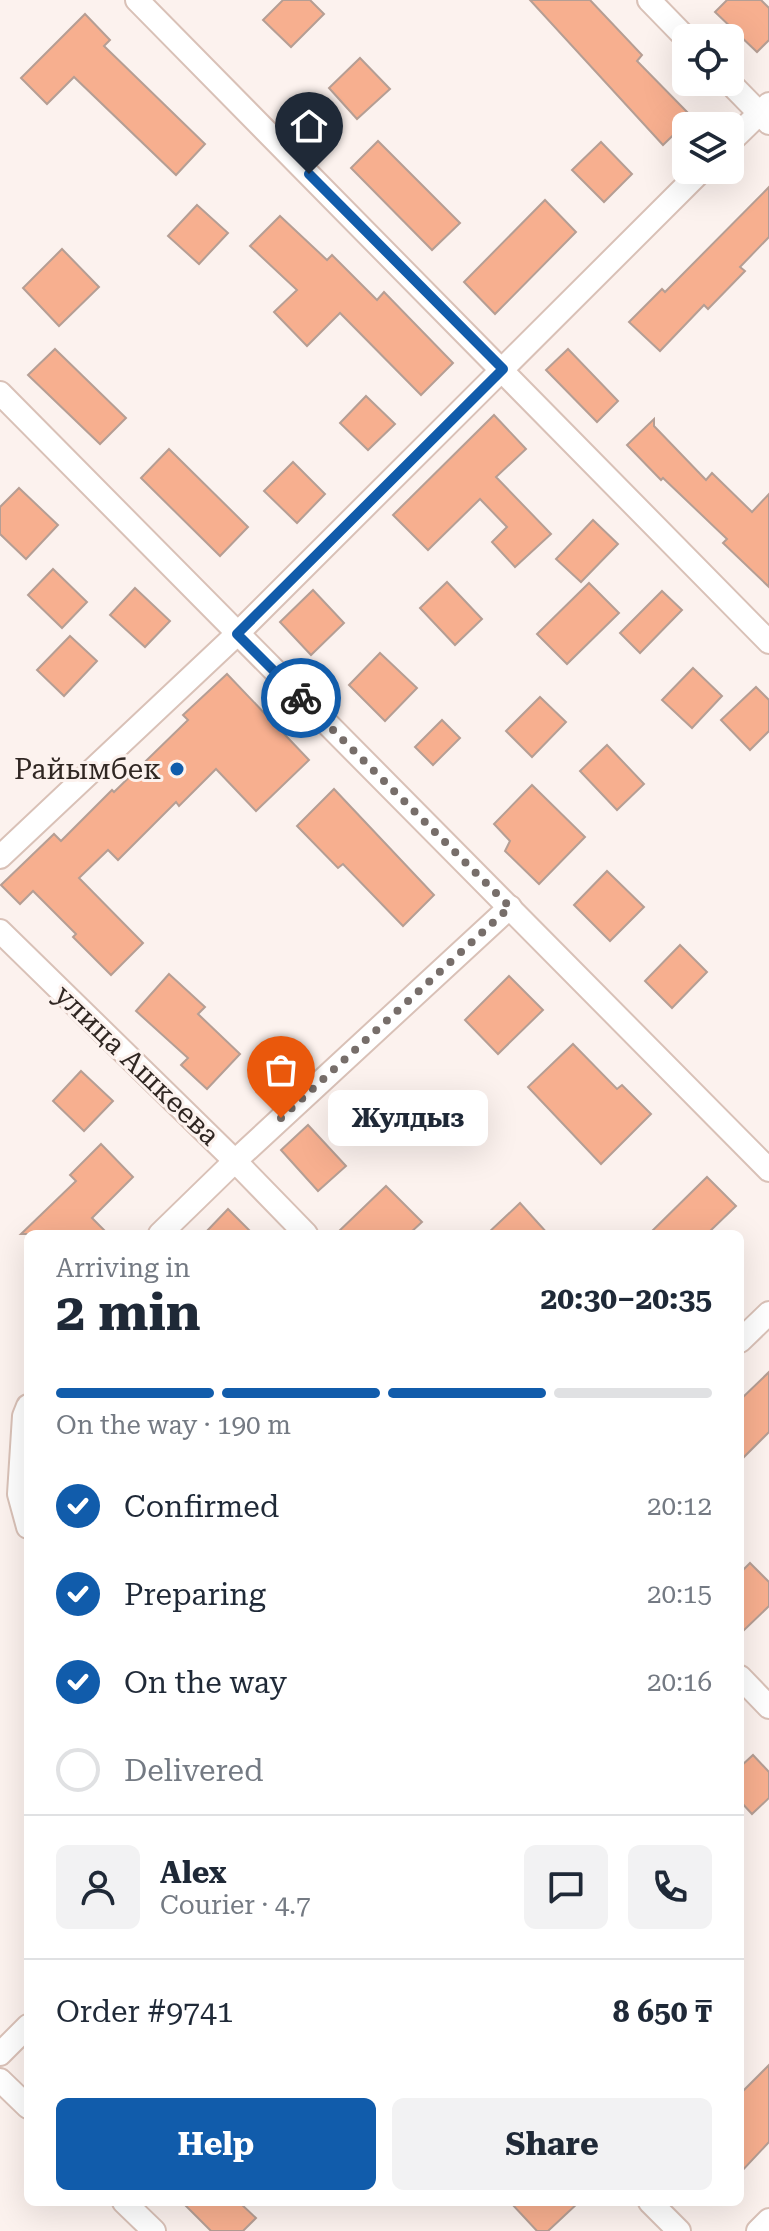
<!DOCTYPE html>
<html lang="en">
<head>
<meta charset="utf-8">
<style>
  :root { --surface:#fff; --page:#f2f2f3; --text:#1f2937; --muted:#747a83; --line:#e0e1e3; --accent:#115cab }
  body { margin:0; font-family:"Roboto Serif",serif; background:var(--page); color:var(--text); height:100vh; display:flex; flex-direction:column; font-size:30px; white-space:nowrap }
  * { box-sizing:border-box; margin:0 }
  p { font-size:26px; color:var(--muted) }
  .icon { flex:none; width:44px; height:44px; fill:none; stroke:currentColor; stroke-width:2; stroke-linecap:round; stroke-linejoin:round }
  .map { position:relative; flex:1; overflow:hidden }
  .panel { position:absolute; left:24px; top:1230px; width:720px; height:976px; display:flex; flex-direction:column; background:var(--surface); border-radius:12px; box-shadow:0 8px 32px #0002 }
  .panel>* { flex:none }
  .tools { position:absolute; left:672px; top:24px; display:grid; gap:16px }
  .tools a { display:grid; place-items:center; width:72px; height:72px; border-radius:12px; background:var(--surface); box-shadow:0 8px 32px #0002; font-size:40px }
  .pin { position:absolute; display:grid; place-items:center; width:68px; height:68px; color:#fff; margin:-82px -34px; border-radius:50% 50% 50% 0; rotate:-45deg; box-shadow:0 0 8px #0007 }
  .pin .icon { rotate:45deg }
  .courier { position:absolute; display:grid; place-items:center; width:80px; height:80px; margin:-40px; border:6px solid #115cab; border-radius:50%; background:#fff; color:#222; box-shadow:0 2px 10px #0007 }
  .bubble { position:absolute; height:56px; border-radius:12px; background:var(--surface); box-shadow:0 8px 32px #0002; font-size:26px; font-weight:700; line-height:56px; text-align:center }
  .overview em { font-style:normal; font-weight:700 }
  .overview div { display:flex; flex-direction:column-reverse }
  .overview { display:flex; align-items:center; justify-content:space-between; height:136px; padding:0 32px }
  h1 { font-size:52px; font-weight:700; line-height:60px }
  .bar { display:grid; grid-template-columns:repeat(4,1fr); gap:12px 8px; align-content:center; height:96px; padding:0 32px }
  .bar i { height:10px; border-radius:6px; background:var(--line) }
  .bar .active { background:var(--accent) }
  .bar p { grid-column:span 4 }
  .line { display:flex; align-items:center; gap:20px; padding:0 32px; border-top:2px solid var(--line) }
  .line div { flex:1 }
  .round { display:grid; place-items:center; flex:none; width:84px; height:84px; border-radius:12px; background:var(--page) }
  ol { padding:0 32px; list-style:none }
  li { display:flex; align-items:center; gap:24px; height:88px }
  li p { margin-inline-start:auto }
  li .icon { padding:8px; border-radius:50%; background:var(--accent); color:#fff; stroke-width:4 }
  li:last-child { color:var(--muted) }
  li i { width:44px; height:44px; border:4px solid var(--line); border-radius:50% }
  .cta { display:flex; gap:16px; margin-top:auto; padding:16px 32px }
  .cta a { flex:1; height:92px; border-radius:12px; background:var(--accent); color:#fff; font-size:32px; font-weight:700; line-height:92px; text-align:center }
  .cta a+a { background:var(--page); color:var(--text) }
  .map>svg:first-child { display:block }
  .building { fill:#f7af8f; stroke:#b59e94; stroke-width:2 }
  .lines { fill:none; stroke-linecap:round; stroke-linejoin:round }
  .street-casing { stroke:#d9c1b7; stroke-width:26 }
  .street { stroke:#fff; stroke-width:22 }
  .done { stroke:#776e6a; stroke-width:8; stroke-dasharray:0 14.4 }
  .route { stroke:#115cab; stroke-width:10 }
  .poi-dot { fill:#115cab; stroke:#fcf2ee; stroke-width:3 }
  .labels { text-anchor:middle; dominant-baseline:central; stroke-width:6; stroke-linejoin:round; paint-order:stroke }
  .poi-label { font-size:28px; fill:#302723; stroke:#fcf2ee; text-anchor:end }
  .street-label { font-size:28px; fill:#302723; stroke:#fcf2ee }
</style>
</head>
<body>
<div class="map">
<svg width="769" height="2231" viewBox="0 0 769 2231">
  <rect width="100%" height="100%" fill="#fcf2ee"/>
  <g class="building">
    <polygon points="283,0 310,0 324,14 291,47 263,20"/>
    <polygon points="530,0 590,0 642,55 637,61 692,117 663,145"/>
    <polygon points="727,0 761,0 769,8 769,40 757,52 715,12"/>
    <polygon points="85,14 110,40 104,46 205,144 176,175 74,77 47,104 21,78"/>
    <polygon points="360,58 390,89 357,119 329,88"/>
    <polygon points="378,141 460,223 432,250 351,168"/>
    <polygon points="601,142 632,174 604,202 572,170"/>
    <polygon points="769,187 769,237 740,267 745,271 708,309 704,305 660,351 629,322 662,289 665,292"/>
    <polygon points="545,200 576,232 495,314 464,282"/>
    <polygon points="197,205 228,233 199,264 168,236"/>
    <polygon points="280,216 327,260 332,255 377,300 384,292 453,363 421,395 340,313 307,346 274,312 297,290 250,246"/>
    <polygon points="62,249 99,287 59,326 23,288"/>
    <polygon points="55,349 126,418 100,444 28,375"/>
    <polygon points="568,349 618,401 597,422 546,370"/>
    <polygon points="366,396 395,424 368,450 340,423"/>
    <polygon points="494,415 526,449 496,477 551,534 515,567 492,542 507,527 480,499 428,550 393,515"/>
    <polygon points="654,419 654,426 706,480 712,473 752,512 769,494 769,587 723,543 727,539 663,478 661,480 627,445"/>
    <polygon points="169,449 248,527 220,556 141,478"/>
    <polygon points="293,462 325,494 297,523 264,491"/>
    <polygon points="19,488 58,525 26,559 0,534 0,507"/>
    <polygon points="593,520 618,544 581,582 556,559"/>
    <polygon points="53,569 87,602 62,628 28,595"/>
    <polygon points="447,582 482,619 455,645 420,608"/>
    <polygon points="589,583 619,613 567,664 537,634"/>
    <polygon points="135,588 170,621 145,647 110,615"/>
    <polygon points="313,590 344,623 311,655 280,622"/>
    <polygon points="662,591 682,610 640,653 620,633"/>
    <polygon points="70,636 97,661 64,696 37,670"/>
    <polygon points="380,653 417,688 385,721 349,685"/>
    <polygon points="693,668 722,696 692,728 662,700"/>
    <polygon points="227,674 309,760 256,811 216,769 179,806 176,802 118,860 108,850 79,878 143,943 111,975 73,937 76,934 33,891 20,904 1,885 54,834 61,841 112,790 114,792 188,720 183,715"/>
    <polygon points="756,687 769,700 769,731 750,750 721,720"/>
    <polygon points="540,697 566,722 532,757 506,731"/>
    <polygon points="442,720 460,738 433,765 415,747"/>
    <polygon points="607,745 644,784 617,810 580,771"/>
    <polygon points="532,785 585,837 539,884 505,851 510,841 494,824"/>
    <polygon points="334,789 434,895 403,926 343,864 338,868 297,826"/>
    <polygon points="607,871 644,907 610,941 574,905"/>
    <polygon points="680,945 707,972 672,1008 645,981"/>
    <polygon points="169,974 205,1007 198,1014 240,1054 207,1089 181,1065 188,1058 136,1011"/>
    <polygon points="509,976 543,1010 498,1054 465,1020"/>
    <polygon points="573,1044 617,1089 622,1085 651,1114 601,1164 528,1087"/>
    <polygon points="81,1071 113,1101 84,1131 53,1101"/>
    <polygon points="308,1125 346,1166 318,1191 281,1150"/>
    <polygon points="101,1144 133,1177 92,1218 108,1234 21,1234 76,1181 70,1175"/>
    <polygon points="707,1177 736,1206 707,1234 649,1234"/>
    <polygon points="386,1186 422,1222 409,1234 336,1234"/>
    <polygon points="520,1203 548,1234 487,1234"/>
    <polygon points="228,1209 253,1234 204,1234"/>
    <polygon points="769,1372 769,1432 740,1461 740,1400"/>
    <polygon points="750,1563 769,1582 769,1606 740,1634 740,1573"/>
    <polygon points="753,1755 769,1772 769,1798 752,1814 740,1801 740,1767"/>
    <polygon points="769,2065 769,2142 740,2173 740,2094"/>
    <polygon points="182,2202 239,2202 256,2218 243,2231 211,2231"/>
    <polygon points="510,2202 579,2202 548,2231 537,2231"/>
  </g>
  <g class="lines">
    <g class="street-casing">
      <g id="street">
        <polyline points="137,0 769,642"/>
        <polyline points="649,0 686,38"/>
        <polyline points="729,82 769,123"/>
        <polyline points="730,142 769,104"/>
        <polyline points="0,393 769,1170"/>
        <polyline points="0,857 237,634 702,170"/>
        <polyline points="0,931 235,1161 306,1234"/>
        <polyline points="160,1234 235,1161 510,907"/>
        <polyline points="740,1341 769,1313"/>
        <polyline points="28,1406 24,1416 19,1494 28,1527"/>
        <polyline points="740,1677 769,1707"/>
        <polyline points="0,2054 28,2026"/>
        <polyline points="0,2080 28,2107"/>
        <polyline points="124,2202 154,2231"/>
        <polyline points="650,2202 679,2231"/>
        <polyline points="758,2231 769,2220"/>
      </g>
    </g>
    <use href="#street" class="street"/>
  </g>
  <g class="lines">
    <polyline class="done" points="281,1118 510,907 301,698"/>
    <polyline class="route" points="301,698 237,634 503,369 309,174"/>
  </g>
  <circle class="poi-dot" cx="177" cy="769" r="8"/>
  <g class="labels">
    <g class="poi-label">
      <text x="161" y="769">Райымбек</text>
    </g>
    <g class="street-label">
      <text transform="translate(137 1065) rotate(44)">улица Ашкеева</text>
    </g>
  </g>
</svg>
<div class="tools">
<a><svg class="icon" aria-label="locate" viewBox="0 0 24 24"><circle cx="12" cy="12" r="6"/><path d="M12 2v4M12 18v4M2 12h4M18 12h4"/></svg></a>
<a><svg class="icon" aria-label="layers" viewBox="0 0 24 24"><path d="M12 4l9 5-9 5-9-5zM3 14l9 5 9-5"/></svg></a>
</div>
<div class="pin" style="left:281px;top:1118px;background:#ea580c"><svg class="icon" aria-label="bag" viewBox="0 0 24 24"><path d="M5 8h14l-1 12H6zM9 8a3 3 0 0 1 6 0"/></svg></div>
<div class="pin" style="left:309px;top:174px;background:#1f2937"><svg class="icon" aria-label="home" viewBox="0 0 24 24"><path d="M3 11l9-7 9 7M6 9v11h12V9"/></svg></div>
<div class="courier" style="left:301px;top:698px"><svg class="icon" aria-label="bike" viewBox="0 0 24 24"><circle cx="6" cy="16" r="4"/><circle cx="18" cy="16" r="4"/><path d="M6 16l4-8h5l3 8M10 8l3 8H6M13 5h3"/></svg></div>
<div class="bubble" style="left:328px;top:1090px;width:160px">Жулдыз</div>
<section class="panel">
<div class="overview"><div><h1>2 min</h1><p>Arriving in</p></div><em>20:30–20:35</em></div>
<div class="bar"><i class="active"></i><i class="active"></i><i class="active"></i><i></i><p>On the way · 190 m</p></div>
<ol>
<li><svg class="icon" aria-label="check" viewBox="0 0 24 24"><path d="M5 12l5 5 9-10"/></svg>Confirmed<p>20:12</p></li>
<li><svg class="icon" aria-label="check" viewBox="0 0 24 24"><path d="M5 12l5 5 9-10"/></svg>Preparing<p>20:15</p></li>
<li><svg class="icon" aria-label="check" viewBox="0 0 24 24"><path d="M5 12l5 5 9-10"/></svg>On the way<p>20:16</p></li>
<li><i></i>Delivered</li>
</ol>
<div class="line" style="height:144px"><a class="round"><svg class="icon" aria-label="person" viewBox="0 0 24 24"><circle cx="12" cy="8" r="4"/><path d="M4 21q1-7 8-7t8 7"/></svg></a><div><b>Alex</b><p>Courier · 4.7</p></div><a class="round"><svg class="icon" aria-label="chat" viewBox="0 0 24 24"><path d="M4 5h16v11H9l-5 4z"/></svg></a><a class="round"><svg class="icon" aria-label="phone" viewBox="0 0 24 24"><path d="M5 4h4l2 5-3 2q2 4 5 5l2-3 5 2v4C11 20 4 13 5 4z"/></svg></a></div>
<div class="line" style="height:104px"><div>Order #9741</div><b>8 650 ₸</b></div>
<div class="cta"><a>Help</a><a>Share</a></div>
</section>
</div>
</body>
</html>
